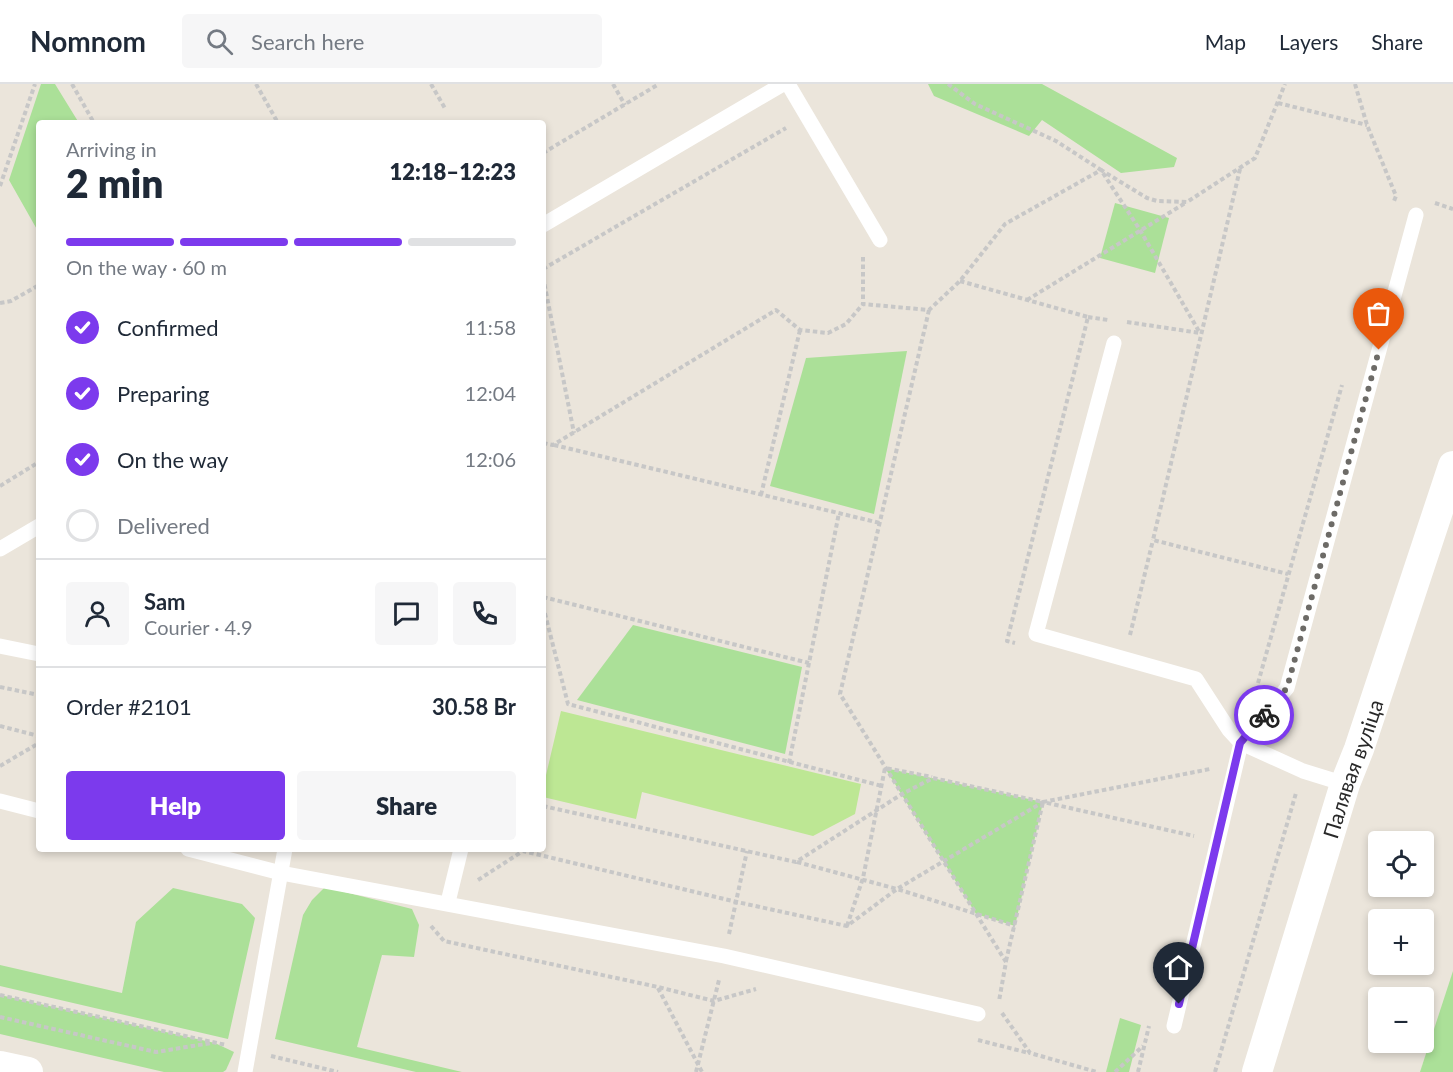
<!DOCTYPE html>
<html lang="en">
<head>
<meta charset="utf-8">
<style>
  :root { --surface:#fff; --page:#f6f6f7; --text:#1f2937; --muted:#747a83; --line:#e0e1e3; --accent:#7c3aed }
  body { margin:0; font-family:Lato,sans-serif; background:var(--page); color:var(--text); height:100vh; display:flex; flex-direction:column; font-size:22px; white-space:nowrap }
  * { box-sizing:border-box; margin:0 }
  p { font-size:20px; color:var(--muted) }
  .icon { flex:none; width:33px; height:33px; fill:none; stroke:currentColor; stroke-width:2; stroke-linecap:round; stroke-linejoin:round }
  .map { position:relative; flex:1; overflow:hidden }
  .panel { position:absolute; left:36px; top:36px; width:510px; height:732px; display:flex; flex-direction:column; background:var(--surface); border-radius:6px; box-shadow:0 3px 9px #0003 }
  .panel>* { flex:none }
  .fabs { position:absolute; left:1368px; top:747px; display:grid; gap:12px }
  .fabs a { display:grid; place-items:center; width:66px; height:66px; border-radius:6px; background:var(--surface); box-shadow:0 3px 9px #0003; font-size:30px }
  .pin { position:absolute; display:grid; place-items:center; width:51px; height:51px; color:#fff; margin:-62px -26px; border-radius:50% 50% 50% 0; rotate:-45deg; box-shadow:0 0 6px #0007 }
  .pin .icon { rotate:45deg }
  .courier { position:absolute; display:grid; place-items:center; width:60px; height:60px; margin:-30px; border:4px solid #7c3aed; border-radius:50%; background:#fff; color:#222; box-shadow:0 2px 8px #0007 }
  .head em { font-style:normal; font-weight:800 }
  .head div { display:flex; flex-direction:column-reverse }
  .head { display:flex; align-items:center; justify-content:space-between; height:102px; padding:0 30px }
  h1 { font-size:39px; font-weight:800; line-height:45px }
  .bar { display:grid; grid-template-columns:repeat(4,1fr); gap:9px 6px; align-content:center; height:72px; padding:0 30px }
  .bar i { height:8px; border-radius:4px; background:var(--line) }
  .bar .selected { background:var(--accent) }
  .bar p { grid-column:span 4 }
  .line { display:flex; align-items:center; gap:15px; padding:0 30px; border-top:2px solid var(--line) }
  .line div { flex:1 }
  .round { display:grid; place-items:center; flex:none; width:63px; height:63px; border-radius:6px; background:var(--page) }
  ol { padding:0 30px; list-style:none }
  li { display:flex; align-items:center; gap:18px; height:66px }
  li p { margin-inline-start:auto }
  li .icon { padding:6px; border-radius:50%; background:var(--accent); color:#fff; stroke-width:4 }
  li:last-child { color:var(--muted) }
  li i { width:33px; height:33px; border:3px solid var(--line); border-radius:50% }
  .cta { display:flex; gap:12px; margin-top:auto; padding:12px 30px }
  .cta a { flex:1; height:69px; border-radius:6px; background:var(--accent); color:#fff; font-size:24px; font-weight:800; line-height:69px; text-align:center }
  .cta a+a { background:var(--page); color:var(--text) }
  header { display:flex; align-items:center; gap:36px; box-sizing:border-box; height:84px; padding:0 30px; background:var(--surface); border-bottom:2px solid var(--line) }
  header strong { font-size:28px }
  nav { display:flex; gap:33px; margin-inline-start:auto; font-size:21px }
  .search { width:420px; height:54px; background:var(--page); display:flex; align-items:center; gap:15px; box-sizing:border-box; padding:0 21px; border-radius:6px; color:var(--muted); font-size:22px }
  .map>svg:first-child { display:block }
  .green { fill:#abe098 }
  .pitch { fill:#bde794 }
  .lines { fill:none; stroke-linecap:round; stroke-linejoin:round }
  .path { stroke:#c7c7c7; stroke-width:4; stroke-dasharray:4.5 3; stroke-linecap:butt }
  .service { stroke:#fff; stroke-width:15 }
  .minor { stroke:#fff; stroke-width:30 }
  .done { stroke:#6d6b67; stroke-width:6; stroke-dasharray:0 10.8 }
  .route { stroke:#7c3aed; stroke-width:8 }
  .labels { text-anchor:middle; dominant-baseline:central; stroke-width:4.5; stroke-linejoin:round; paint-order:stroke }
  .street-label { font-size:21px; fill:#292929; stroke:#fff }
</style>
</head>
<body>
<header>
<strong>Nomnom</strong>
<div class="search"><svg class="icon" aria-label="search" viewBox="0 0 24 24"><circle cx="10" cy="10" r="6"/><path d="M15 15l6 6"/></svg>Search here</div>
<nav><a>Map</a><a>Layers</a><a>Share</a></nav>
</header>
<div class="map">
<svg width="1453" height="988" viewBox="0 0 1453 988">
  <rect width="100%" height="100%" fill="#ebe5db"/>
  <g class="green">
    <polygon points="41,0 55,0 79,39 39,39 39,149 9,96"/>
    <polygon points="928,0 1042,0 1177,74 1174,83 1121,89 1042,36 1029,52 934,12"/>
    <polygon points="1115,119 1169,134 1155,189 1100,174"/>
    <polygon points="907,267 874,430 770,402 806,274"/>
    <polygon points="633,541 802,583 785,670 577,616"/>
    <polygon points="885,684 1043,718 1015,842 976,830"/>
    <polygon points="325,803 412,825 419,841 414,873 382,871 357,963 462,988 416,988 275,955 303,831 312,816"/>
    <polygon points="173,804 242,820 255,834 228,955 0,902 0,881 122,909 136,838"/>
    <polygon points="1453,887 1453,988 1420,988"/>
    <polygon points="0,911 215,959 234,968 226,986 223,988 164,988 0,950"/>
    <polygon points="1120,934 1141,941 1129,988 1106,988"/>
  </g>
  <polygon class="pitch" points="561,627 861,700 855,730 813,752 642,708 636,735 543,713 543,704"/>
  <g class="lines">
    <g class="path">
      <polyline points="72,0 94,39"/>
      <polyline points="256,0 278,39"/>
      <polyline points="431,0 446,26"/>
      <polyline points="613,0 625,21"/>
      <polyline points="948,0 975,20 1056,57 1101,86 1140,146 1200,249"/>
      <polyline points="1355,0 1367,41 1396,112 1394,117"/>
      <polyline points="1278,19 1367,41"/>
      <polyline points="543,69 659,0"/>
      <polyline points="1240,85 1153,456 1288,490"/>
      <polyline points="0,102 35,0"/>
      <polyline points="1435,119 1453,125"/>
      <polyline points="863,173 863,220 929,226 960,197 1005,140 1101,86 1147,114 1157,117 1187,118 1255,74 1285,0"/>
      <polyline points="543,185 786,44"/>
      <polyline points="543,193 574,349"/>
      <polyline points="960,197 1088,233 1007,557 1015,559"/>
      <polyline points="1027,216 1187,118"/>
      <polyline points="0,219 11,217 39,201"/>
      <polyline points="929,226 840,610 1006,878 999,917"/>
      <polyline points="1088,233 1108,236"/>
      <polyline points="1127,238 1200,249"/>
      <polyline points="543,359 553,361 776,226 800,246 828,249 846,240 863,220"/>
      <polyline points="554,361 880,439"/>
      <polyline points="0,402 39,378"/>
      <polyline points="761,411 800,246"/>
      <polyline points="543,513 809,579"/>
      <polyline points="543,522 568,620 882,702"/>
      <polyline points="1130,551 1153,456"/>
      <polyline points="1258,599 1342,301"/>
      <polyline points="0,603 39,611"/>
      <polyline points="0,642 39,652"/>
      <polyline points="789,679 839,429"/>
      <polyline points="0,682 39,659"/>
      <polyline points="543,722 796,778 902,710 933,694 1043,718 1210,685"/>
      <polyline points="797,778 897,805 1043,718 1194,752"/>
      <polyline points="478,796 523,767 737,818 847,842 897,805 1015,842"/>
      <polyline points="431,842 444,857 658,903 714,917 756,905"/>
      <polyline points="847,842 863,794 885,684 932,693"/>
      <polyline points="729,850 747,767"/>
      <polyline points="1006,877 1043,718"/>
      <polyline points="658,904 702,988"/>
      <polyline points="0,911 226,961"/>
      <polyline points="1002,929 1030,969 1097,988"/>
      <polyline points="0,933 156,968 211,959"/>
      <polyline points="978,956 1029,969"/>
      <polyline points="271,972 338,988"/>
      <polyline points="696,988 719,896"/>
      <polyline points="1115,988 1143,962"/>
      <polyline points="1138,988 1149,942"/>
      <polyline points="1215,988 1296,709"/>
    </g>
    <g class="service">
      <polyline points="788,0 880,156"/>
      <polyline points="543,141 783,0"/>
      <polyline points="1114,259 1036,550 1196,595 1229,646 1241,659 1303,687 1345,700"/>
      <polyline points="0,465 39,442"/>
      <polyline points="0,562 39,570"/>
      <polyline points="0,717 39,727"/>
      <polyline points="188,765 281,789 724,872 978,930"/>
      <polyline points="449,814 461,765"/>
      <polyline points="1174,942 1241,659 1287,604 1416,131"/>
      <polyline points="245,988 285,765"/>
    </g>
    <g class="minor">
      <polyline points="0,982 28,988"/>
      <path id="s1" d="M1257 988 1345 700 1359 665 1453 382"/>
    </g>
  </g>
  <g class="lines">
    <polyline class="done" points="1264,631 1287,604 1379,266"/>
    <polyline class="route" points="1179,920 1240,659 1264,631"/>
  </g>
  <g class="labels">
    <g class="street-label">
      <text stroke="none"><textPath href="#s1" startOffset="318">Палявая вуліца</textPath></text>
    </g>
  </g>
</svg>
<div class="fabs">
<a><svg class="icon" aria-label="locate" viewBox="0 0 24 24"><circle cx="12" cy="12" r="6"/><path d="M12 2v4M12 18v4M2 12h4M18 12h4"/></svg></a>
<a>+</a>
<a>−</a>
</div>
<div class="pin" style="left:1379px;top:266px;background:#ea580c"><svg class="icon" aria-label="bag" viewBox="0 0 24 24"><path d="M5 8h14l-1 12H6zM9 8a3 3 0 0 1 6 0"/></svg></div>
<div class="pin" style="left:1179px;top:920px;background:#1f2937"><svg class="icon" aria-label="home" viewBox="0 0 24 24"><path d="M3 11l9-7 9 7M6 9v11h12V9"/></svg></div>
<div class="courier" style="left:1264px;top:631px"><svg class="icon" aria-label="bike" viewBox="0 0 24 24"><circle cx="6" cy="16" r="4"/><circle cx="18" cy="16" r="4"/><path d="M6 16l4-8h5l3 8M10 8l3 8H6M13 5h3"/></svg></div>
<section class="panel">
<div class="head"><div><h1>2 min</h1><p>Arriving in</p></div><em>12:18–12:23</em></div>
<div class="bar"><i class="selected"></i><i class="selected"></i><i class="selected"></i><i></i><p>On the way · 60 m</p></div>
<ol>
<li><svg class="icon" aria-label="check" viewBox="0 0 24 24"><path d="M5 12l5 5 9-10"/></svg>Confirmed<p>11:58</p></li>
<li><svg class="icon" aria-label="check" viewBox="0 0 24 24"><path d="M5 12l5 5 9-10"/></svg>Preparing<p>12:04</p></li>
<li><svg class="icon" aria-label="check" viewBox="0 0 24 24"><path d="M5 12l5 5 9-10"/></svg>On the way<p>12:06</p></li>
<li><i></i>Delivered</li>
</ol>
<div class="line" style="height:108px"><a class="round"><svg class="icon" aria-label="person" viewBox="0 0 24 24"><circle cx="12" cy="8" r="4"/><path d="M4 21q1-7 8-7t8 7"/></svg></a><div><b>Sam</b><p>Courier · 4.9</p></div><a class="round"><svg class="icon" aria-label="chat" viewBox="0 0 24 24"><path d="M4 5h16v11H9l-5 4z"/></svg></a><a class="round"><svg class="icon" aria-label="phone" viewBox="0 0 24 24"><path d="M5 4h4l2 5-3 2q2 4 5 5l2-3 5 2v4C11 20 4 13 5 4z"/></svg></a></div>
<div class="line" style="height:78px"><div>Order #2101</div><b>30.58 Br</b></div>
<div class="cta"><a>Help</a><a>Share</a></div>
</section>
</div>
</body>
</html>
